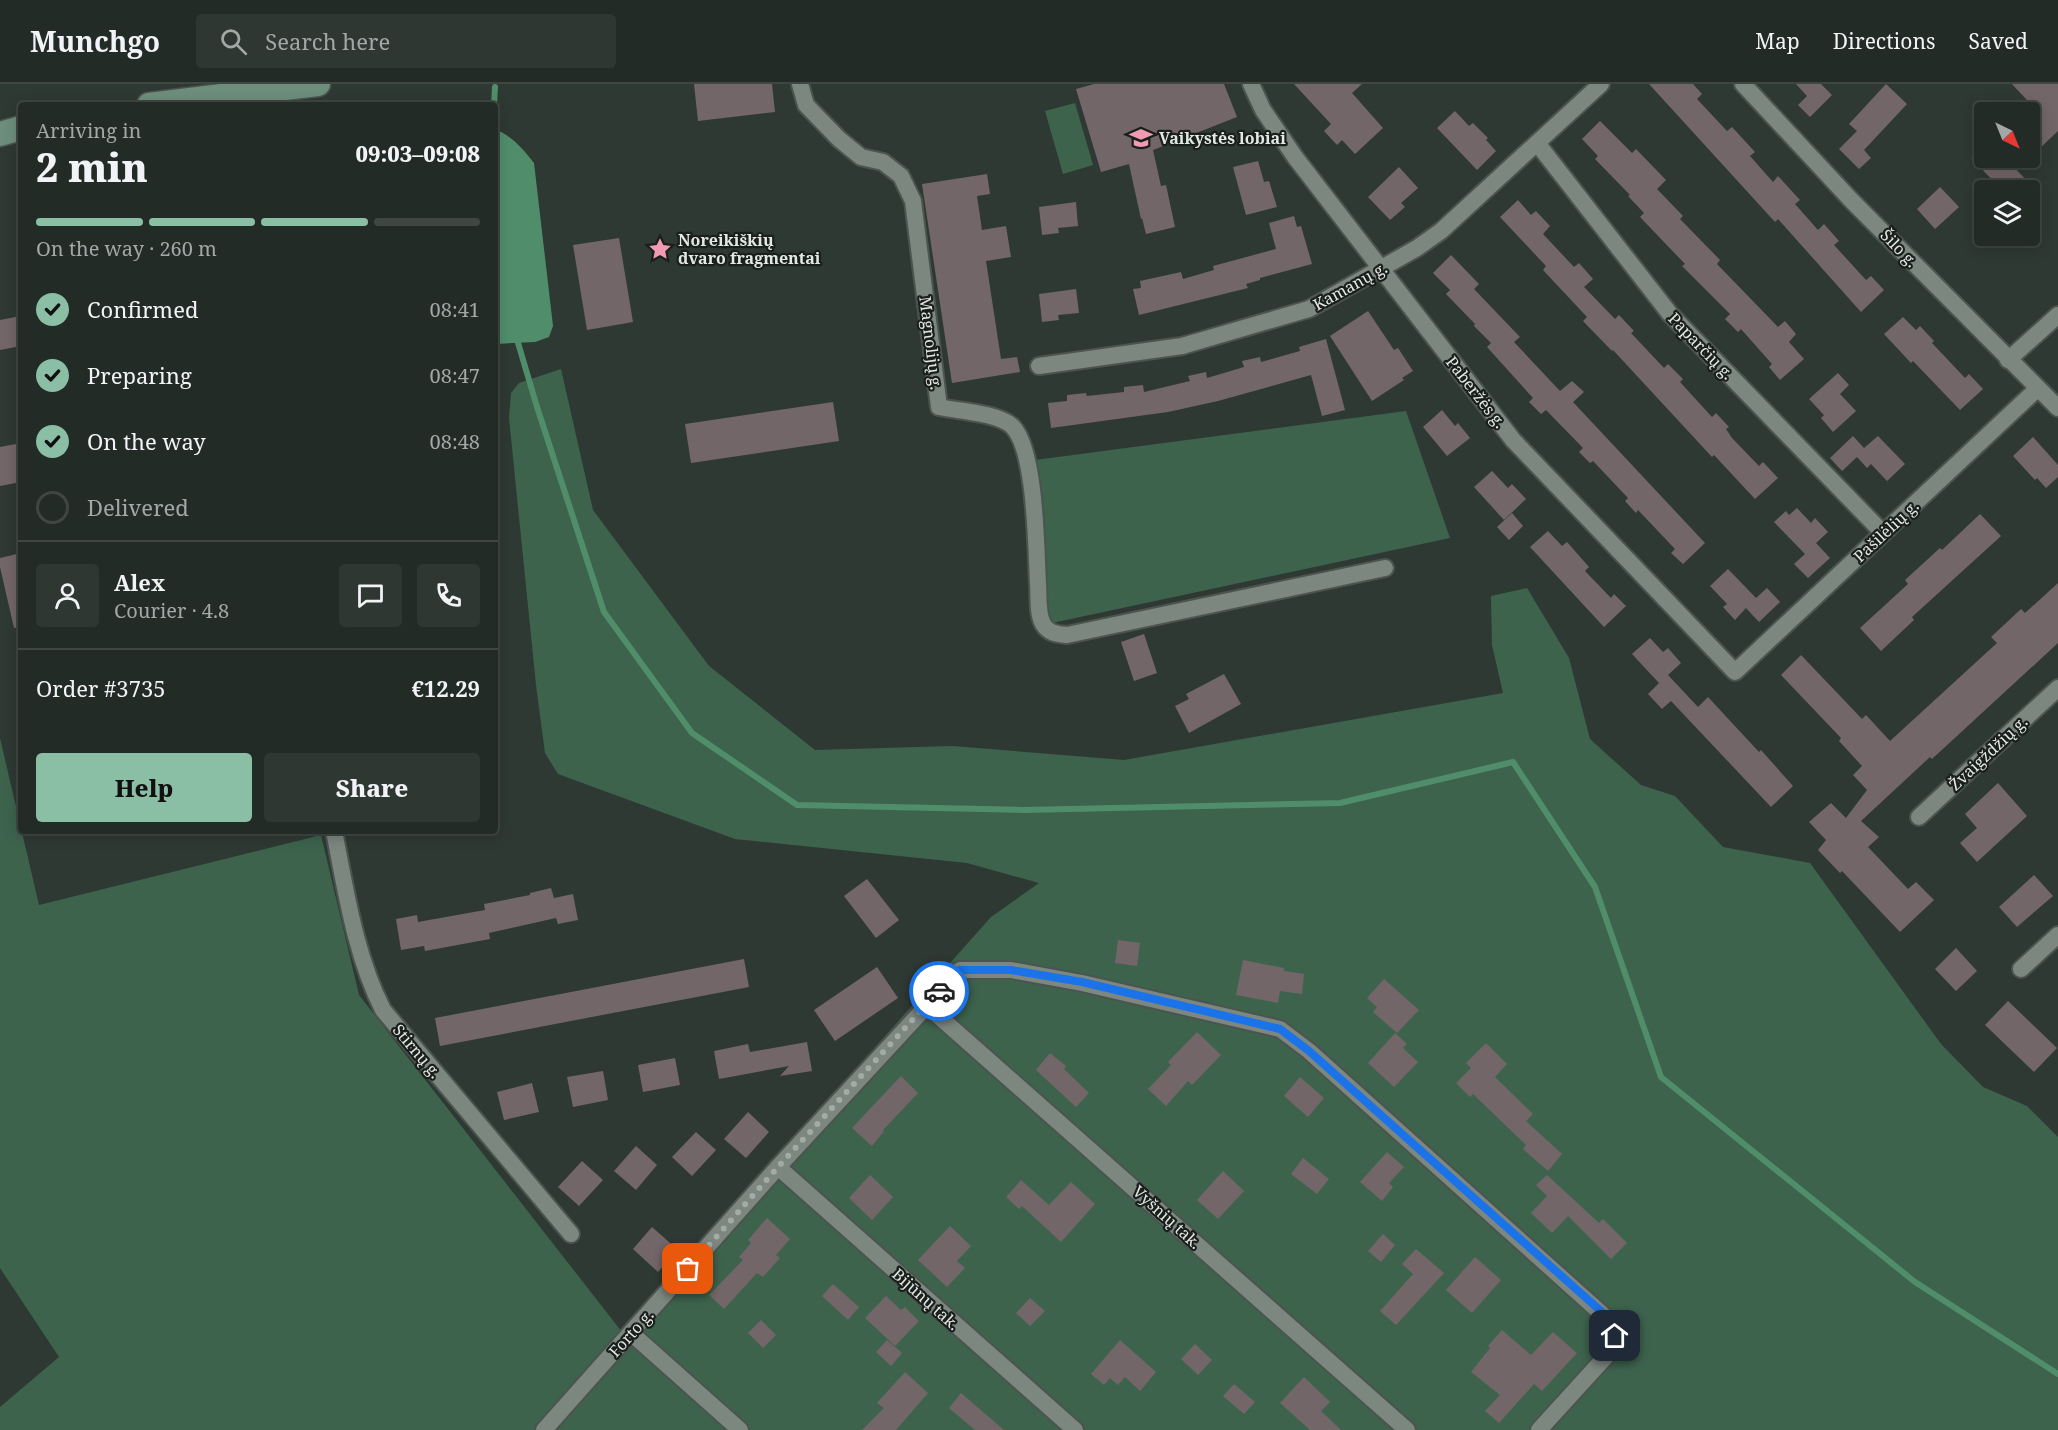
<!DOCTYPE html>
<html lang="en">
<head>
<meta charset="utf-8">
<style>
  :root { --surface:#232b26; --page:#2f3732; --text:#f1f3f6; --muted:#a3a7a7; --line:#404743; --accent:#8abfa5 }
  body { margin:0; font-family:"Noto Serif",serif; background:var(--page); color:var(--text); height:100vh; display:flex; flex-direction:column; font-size:22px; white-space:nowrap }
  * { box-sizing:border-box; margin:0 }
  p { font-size:20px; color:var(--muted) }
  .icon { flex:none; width:33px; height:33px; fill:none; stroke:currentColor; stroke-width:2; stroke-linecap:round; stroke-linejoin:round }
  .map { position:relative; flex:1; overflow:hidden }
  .side { position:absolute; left:18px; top:18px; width:480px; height:732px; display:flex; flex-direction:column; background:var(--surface); border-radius:6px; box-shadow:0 3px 15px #0003,0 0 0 2px var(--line) }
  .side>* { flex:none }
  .needle { width:39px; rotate:137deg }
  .controls { position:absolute; left:1974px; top:18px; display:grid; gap:12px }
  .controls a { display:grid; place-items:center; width:66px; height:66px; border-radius:6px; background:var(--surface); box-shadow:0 3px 15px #0003,0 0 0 2px var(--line); font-size:30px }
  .pin { position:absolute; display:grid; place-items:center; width:51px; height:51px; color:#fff; margin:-26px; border-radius:12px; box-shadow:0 3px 9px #0006 }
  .courier { position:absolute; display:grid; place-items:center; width:60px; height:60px; margin:-30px; border:4px solid #1a73e8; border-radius:50%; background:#fff; color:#222; box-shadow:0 2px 8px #0007 }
  .headline em { font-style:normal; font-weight:800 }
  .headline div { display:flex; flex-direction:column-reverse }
  .headline { display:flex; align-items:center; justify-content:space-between; height:102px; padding:0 18px }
  h1 { font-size:39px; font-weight:800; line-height:45px }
  .bar { display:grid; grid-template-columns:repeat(4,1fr); gap:9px 6px; align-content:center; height:72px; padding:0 18px }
  .bar i { height:8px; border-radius:4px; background:var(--line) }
  .bar .current { background:var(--accent) }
  .bar p { grid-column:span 4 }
  .line { display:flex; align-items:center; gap:15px; padding:0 18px; border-top:2px solid var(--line) }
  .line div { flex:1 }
  .round { display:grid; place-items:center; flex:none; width:63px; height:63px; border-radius:6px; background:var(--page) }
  ol { padding:0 18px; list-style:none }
  li { display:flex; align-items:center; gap:18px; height:66px }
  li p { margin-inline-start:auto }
  li .icon { padding:6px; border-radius:50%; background:var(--accent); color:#111; stroke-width:4 }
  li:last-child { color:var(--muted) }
  li i { width:33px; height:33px; border:3px solid var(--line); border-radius:50% }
  .action { display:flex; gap:12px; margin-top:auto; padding:12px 18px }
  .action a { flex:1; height:69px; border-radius:6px; background:var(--accent); color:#111; font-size:24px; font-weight:800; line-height:69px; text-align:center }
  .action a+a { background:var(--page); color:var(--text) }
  header { display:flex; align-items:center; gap:36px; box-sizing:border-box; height:84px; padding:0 30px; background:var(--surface); border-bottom:2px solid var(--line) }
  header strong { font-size:28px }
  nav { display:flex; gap:33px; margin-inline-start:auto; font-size:21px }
  .search { width:420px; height:54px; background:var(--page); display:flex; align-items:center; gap:15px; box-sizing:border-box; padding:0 21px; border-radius:6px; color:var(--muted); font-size:22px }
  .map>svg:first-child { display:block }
  .green { fill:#3d634d }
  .water { fill:#508e6b }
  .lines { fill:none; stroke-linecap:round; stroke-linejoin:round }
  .stream { stroke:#508e6b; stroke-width:6 }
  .building { fill:#736669 }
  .street-casing { stroke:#4c544f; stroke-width:20 }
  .secondary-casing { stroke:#4c544f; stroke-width:27 }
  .street { stroke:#7c8780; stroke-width:16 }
  .secondary { stroke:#6d8e7c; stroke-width:24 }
  .done { stroke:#a3aba6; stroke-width:6; stroke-dasharray:0 10.8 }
  .route { stroke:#1a73e8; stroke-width:8 }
  .labels { text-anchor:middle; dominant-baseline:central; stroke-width:4.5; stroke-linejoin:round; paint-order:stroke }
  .poi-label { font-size:16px; font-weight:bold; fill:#e2e8e4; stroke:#1b1f1c; text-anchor:start }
  .street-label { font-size:16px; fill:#e2e8e4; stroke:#1b1f1c }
</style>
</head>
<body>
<header>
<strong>Munchgo</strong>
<div class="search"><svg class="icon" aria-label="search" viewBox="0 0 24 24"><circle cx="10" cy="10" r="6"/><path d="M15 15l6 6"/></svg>Search here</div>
<nav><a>Map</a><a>Directions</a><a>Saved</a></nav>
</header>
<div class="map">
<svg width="2058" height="1346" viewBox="0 0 2058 1346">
  <rect width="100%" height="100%" fill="#2f3933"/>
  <g class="green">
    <polygon points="1075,19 1093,81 1063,90 1045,27"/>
    <polygon points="561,285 593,426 709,582 815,666 952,662 1124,676 1503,609 1492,561 1491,512 1527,504 1569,574 1590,655 1641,701 1675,712 1723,763 1810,779 1941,960 1983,1003 2027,1022 2058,1053 2058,1346 0,1346 0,1323 59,1273 0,1184 0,654 39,821 321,751 359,911 622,1248 991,833 1039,799 967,779 735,755 558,690 545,669 536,601 509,334 511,309 519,299"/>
    <polygon points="1406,327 1450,454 1052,539 1047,527 1035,376"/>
  </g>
  <path class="water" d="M495 45C513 53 522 64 534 79L553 242 549 253 535 258 495 260Z"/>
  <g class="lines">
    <g class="stream">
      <polyline points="494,21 495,3"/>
      <polyline points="516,252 537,323 604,528 692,649 797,721 1024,726 1340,719 1513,678 1595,803 1661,993 1915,1198 2058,1290"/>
    </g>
  </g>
  <g class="building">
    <polygon points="694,0 772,0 775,28 698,37"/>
    <polygon points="1094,0 1224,0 1237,33 1153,66 1161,102 1166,101 1175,143 1146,150 1142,134 1141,135 1129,80 1101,88 1076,5"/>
    <polygon points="1294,0 1362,0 1352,9 1383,44 1355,70 1342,56 1337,61 1324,47 1331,40"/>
    <polygon points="1649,0 1693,0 1702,10 1697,15 1727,47 1732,43 1755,68 1750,72 1773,98 1778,92 1800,116 1795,120 1818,146 1824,140 1839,157 1834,161 1866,196 1871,192 1884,206 1861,228 1778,135 1775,138"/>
    <polygon points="1796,0 1821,0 1832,11 1810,33 1798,21 1807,12"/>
    <polygon points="1886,0 1907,20 1864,66 1871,74 1859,85 1839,65 1857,47 1849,40"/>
    <polygon points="2012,0 2058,0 2058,47 2039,65 2030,54 2030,34 2037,27"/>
    <polygon points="1455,27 1469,42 1473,39 1488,54 1486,56 1496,67 1477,86 1437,44"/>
    <polygon points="1600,37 1632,69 1636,65 1666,96 1657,105 1683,132 1680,135 1720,176 1717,180 1778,243 1785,237 1796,250 1789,258 1804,275 1780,296 1769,283 1772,280 1741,245 1738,248 1725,235 1730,230 1682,182 1685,180 1640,133 1644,129 1628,112 1630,111 1595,75 1598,72 1582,55"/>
    <polygon points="1971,74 2005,74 2036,106 2002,106"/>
    <polygon points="1258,77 1264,98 1269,97 1277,123 1246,131 1233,83"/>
    <polygon points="1399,83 1418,104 1401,119 1405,123 1390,136 1368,113"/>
    <polygon points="987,90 990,110 977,112 982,146 1006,142 1011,173 986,177 1001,275 1017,273 1020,288 952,299 922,100"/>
    <polygon points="1940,103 1959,123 1935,145 1917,125"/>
    <polygon points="1518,116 1531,131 1536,127 1550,142 1543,150 1574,183 1579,179 1593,195 1584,203 1615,235 1619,231 1634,247 1631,249 1664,284 1668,280 1683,295 1680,298 1712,333 1716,329 1729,343 1726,345 1732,354 1759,382 1763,378 1778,394 1755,415 1714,371 1712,373 1613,266 1612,267 1583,237 1587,233 1543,186 1546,182 1500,133"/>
    <polygon points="1076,118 1078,142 1058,144 1059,149 1042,151 1039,123"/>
    <polygon points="1294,132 1297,143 1301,142 1312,180 1260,194 1260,196 1246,200 1248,204 1139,231 1133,205 1141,204 1140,197 1181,188 1183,195 1214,186 1213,182 1276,165 1269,139"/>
    <polygon points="619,154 633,238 587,246 573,161"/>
    <polygon points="1451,171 1479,200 1474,205 1520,253 1514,258 1560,307 1572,297 1584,308 1573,318 1705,459 1683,480 1671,469 1675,465 1638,426 1636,429 1625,417 1628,414 1593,377 1590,379 1579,368 1583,364 1546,326 1541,330 1529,318 1533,314 1487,263 1491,259 1474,242 1475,240 1446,210 1450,206 1433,189"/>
    <polygon points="1076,205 1079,229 1058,231 1059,236 1042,238 1039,210"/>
    <polygon points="1368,227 1394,266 1398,264 1413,287 1402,294 1404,296 1372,317 1330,252"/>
    <polygon points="21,232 21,262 0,266 0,236"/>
    <polygon points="1903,233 1916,246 1920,242 1934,257 1932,259 1965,294 1969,290 1983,305 1960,326 1913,277 1911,279 1884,250"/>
    <polygon points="1326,255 1345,326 1322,332 1311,291 1218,317 1168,328 1051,344 1048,319 1067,317 1067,311 1086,309 1087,312 1124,308 1124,303 1143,301 1144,308 1190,297 1188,292 1206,288 1207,294 1244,283 1242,277 1260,273 1261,278 1300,267 1299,263"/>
    <polygon points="1838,289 1849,301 1840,310 1856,327 1833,348 1821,334 1824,331 1809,315"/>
    <polygon points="833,318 839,357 691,379 685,340"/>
    <polygon points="1442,326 1455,342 1458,339 1470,354 1447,372 1423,343"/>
    <polygon points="1853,352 1864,364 1878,352 1905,380 1887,397 1871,380 1867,384 1857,373 1842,387 1830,374"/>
    <polygon points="2033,353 2058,381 2058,393 2046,404 2037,394 2035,396 2013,372"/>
    <polygon points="21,359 21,398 0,402 0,363"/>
    <polygon points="1492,387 1508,404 1512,400 1526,415 1504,436 1474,403"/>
    <polygon points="1797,424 1811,439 1815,434 1828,448 1816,459 1830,474 1808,494 1794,480 1805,470 1774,438 1786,427 1789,431"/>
    <polygon points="1512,429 1523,442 1509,456 1497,443"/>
    <polygon points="1980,430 2001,452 1912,533 1914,536 1881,567 1860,544 1908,500 1905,496 1940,464 1942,466"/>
    <polygon points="1548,447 1562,462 1567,458 1589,483 1585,487 1611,514 1614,510 1626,522 1604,543 1530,463"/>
    <polygon points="21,469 21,543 14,544 0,483 0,474"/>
    <polygon points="1728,485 1756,514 1767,504 1780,518 1759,538 1746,524 1735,536 1723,523 1727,520 1710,502"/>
    <polygon points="2058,499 2058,559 1932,675 1930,673 1861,737 1879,753 1868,763 1908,805 1916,798 1934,816 1900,848 1842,787 1840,789 1818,766 1826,756 1809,738 1831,719 1846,734 1867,706 1853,691 1862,682 1839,657 1841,654 1781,591 1801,571 1862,635 1866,631 1890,657 1997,559 1991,553 2021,525 2025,529"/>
    <polygon points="1144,550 1157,589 1134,597 1121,558"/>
    <polygon points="1650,554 1663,568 1668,564 1681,579 1668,591 1698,623 1708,613 1759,668 1761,666 1793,702 1771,723 1671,617 1662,625 1648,610 1659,599 1632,570"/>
    <polygon points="1224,590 1241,620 1189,649 1175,622 1189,615 1186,610"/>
    <polygon points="1998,699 2027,732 1977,778 1960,759 1977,744 1965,730"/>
    <polygon points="2034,791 2053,812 2017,843 1999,823"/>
    <polygon points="867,795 899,836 876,854 844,812"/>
    <polygon points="551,804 554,814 573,810 578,836 558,840 556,834 489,849 490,855 425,867 424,862 401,866 396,835 417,831 418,838 485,826 484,820 530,811 530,809"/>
    <polygon points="1118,856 1140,859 1137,882 1115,879"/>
    <polygon points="1956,864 1977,887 1956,907 1935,885"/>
    <polygon points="744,875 749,903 440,962 435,934"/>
    <polygon points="1243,876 1284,884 1284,887 1304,890 1302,910 1280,907 1278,919 1236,911"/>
    <polygon points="877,883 898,914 835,957 814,926"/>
    <polygon points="1384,895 1419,926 1397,949 1373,928 1377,923 1367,914"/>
    <polygon points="2008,917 2057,964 2034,988 1985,941"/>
    <polygon points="1197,948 1221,971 1192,1001 1188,997 1166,1022 1148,1005 1171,981 1168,978"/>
    <polygon points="1395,949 1407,960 1403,964 1418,978 1394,1003 1368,979"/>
    <polygon points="807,958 812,987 780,992 789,982 719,995 714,967 748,960 750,968"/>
    <polygon points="1486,959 1507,980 1495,993 1533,1030 1526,1037 1562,1070 1548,1087 1523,1065 1526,1061 1473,1010 1470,1013 1456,999 1471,984 1466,979"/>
    <polygon points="1050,969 1066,982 1064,985 1089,1009 1076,1023 1036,986"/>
    <polygon points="675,974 680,1001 643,1008 638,981"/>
    <polygon points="603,987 608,1016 573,1023 567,993"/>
    <polygon points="901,992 918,1009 883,1046 884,1047 872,1062 852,1044"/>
    <polygon points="1300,993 1324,1014 1308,1033 1284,1012"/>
    <polygon points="532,999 539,1028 504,1036 497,1008"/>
    <polygon points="748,1028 769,1048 746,1074 724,1055"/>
    <polygon points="696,1048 716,1066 692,1092 672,1073"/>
    <polygon points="636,1062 657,1081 636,1106 614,1087"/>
    <polygon points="1387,1068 1404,1083 1389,1099 1393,1103 1382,1117 1360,1098"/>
    <polygon points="1303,1074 1329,1095 1317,1110 1291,1090"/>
    <polygon points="582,1077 603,1096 579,1122 558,1103"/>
    <polygon points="1223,1087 1244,1107 1218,1135 1197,1116"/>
    <polygon points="870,1091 893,1113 872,1136 849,1114"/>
    <polygon points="1547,1091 1599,1139 1603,1135 1627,1159 1611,1175 1568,1132 1552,1149 1531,1129 1547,1112 1536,1101"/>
    <polygon points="1021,1096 1049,1121 1071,1098 1095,1120 1061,1158 1022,1122 1019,1125 1006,1113"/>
    <polygon points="767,1134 790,1155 776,1171 780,1174 763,1193 757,1189 724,1225 709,1211 743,1176 739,1173 751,1159 748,1156"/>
    <polygon points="950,1142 971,1162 957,1177 965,1184 947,1203 918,1176"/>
    <polygon points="652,1143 678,1166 658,1188 633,1165"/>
    <polygon points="1383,1150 1395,1161 1381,1178 1368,1167"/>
    <polygon points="1416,1165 1444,1189 1396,1241 1380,1227 1413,1190 1402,1180"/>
    <polygon points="1475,1173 1501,1196 1472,1229 1446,1206"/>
    <polygon points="833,1200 859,1223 848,1236 822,1212"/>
    <polygon points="886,1212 901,1226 905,1223 919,1237 895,1262 865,1234"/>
    <polygon points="1030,1214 1045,1227 1030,1242 1016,1229"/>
    <polygon points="761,1236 776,1251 763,1264 748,1249"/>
    <polygon points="1502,1246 1531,1271 1553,1248 1577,1269 1542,1307 1534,1300 1499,1339 1485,1327 1500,1311 1471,1288 1490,1264 1488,1262"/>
    <polygon points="887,1256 902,1269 891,1282 876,1268"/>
    <polygon points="1120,1256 1156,1288 1140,1307 1125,1293 1118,1301 1110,1294 1104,1301 1091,1290"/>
    <polygon points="1195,1260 1212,1276 1198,1291 1181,1275"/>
    <polygon points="905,1288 928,1309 896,1346 862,1346 884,1324 877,1319"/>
    <polygon points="1304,1293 1330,1318 1321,1327 1341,1346 1310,1346 1280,1319"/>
    <polygon points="1234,1300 1255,1318 1244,1330 1223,1312"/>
    <polygon points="961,1309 1004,1346 975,1346 949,1324"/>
  </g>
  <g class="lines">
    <g class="street-casing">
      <g id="street">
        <path d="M800 0 806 21 839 55 861 73 883 78 901 92 913 117 939 323C958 327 1000 329 1013 343 1036 368 1036 464 1038 500 1039 512 1037 529 1043 540 1049 550 1058 550 1067 551L1385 484"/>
        <polyline points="1251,0 1263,26 1295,73 1513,356 1735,588 2037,305"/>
        <polyline points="1743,0 1852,117 2058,324"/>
        <polyline points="1537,59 1670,230 1883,449"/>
        <polyline points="2008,276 2058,231"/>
        <polyline points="1039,282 1182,262 1309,225 1417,164 1441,147 1601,0"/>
        <polyline points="1919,733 2058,604"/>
        <path d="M334 747C346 807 355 871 383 926L571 1150"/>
        <polyline points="2021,885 2058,851"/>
        <polyline points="926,921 1407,1346"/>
        <polyline points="778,1083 1075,1346"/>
        <polyline points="631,1249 740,1346"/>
        <polyline points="544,1346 778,1083 960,886 1011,886 1082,899 1280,945 1309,967 1612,1239 1615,1252 1610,1268 1539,1346"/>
      </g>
    </g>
    <g class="secondary-casing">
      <g id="secondary">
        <polyline points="149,21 318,0"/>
        <polyline points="0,50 21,44"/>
      </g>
    </g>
    <use href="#street" class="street"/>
    <use href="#secondary" class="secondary"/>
  </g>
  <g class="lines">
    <polyline class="done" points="688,1185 778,1083 939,907"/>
    <polyline class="route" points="939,907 960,886 1011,886 1082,898 1280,945 1309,967 1603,1229 1612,1239 1615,1252"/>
  </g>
  <defs>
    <g id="school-bare" transform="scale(1.8)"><path d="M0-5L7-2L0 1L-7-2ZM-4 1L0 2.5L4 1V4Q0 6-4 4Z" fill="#f19ab4" stroke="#1b1f1c" stroke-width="2.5" paint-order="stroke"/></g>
    <g id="sight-bare" transform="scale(1.8)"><path d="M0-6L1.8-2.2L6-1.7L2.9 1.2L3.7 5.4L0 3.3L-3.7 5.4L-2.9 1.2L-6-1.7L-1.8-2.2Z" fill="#f19ab4" stroke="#1b1f1c" stroke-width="2.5" paint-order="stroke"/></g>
  </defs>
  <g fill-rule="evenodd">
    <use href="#school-bare" x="1141" y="54"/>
    <use href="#sight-bare" x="660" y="165"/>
  </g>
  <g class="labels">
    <g class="poi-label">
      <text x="1159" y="54">Vaikystės lobiai</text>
      <text x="678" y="156">Noreikiškių<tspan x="678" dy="18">dvaro fragmentai</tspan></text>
    </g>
    <g class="street-label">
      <text transform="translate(1899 164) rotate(46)">Šilo g.</text>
      <text transform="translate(1350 202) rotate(-29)">Kamanų g.</text>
      <text transform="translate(931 259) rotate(83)">Magnolijų g.</text>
      <text transform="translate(1701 262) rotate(46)">Paparčių g.</text>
      <text transform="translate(1476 308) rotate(52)">Paberžės g.</text>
      <text transform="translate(1886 447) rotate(-43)">Pašilėlių g.</text>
      <text transform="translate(1988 669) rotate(-43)">Žvaigždžių g.</text>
      <text transform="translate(417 967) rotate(50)">Stirnų g.</text>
      <text transform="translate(1167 1133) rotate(42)">Vyšnių tak.</text>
      <text transform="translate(926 1215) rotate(42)">Bijūnų tak.</text>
      <text transform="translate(631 1249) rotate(-48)">Forto g.</text>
    </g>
  </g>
</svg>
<div class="controls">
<a><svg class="needle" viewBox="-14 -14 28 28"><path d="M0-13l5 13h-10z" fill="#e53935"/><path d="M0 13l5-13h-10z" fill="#a3a7a7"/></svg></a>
<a><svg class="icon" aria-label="layers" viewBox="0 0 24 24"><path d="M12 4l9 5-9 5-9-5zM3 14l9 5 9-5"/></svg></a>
</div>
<div class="pin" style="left:688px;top:1185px;background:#ea580c"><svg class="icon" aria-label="bag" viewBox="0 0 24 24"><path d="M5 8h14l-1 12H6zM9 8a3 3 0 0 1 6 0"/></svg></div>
<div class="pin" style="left:1615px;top:1252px;background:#1f2937"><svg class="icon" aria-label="home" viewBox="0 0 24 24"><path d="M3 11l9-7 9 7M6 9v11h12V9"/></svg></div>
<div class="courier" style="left:939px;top:907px"><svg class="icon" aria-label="car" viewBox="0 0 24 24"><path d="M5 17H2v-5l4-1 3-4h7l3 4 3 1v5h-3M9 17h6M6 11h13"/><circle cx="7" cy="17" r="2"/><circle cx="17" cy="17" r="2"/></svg></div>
<section class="side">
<div class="headline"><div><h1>2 min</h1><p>Arriving in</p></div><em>09:03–09:08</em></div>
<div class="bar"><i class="current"></i><i class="current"></i><i class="current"></i><i></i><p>On the way · 260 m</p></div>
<ol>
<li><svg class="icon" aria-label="check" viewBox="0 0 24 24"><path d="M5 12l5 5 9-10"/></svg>Confirmed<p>08:41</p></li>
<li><svg class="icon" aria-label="check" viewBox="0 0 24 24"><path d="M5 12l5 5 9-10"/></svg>Preparing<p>08:47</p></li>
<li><svg class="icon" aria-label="check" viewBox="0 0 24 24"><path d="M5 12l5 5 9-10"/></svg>On the way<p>08:48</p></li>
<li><i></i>Delivered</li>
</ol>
<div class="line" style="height:108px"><a class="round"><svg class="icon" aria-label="person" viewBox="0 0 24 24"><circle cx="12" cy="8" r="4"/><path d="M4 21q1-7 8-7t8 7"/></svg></a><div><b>Alex</b><p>Courier · 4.8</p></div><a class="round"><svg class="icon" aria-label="chat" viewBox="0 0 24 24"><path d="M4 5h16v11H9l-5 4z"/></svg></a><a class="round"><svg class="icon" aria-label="phone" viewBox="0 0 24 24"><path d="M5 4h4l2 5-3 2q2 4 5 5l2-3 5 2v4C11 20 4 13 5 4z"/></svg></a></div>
<div class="line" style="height:78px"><div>Order #3735</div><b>€12.29</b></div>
<div class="action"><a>Help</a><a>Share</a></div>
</section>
</div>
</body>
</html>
